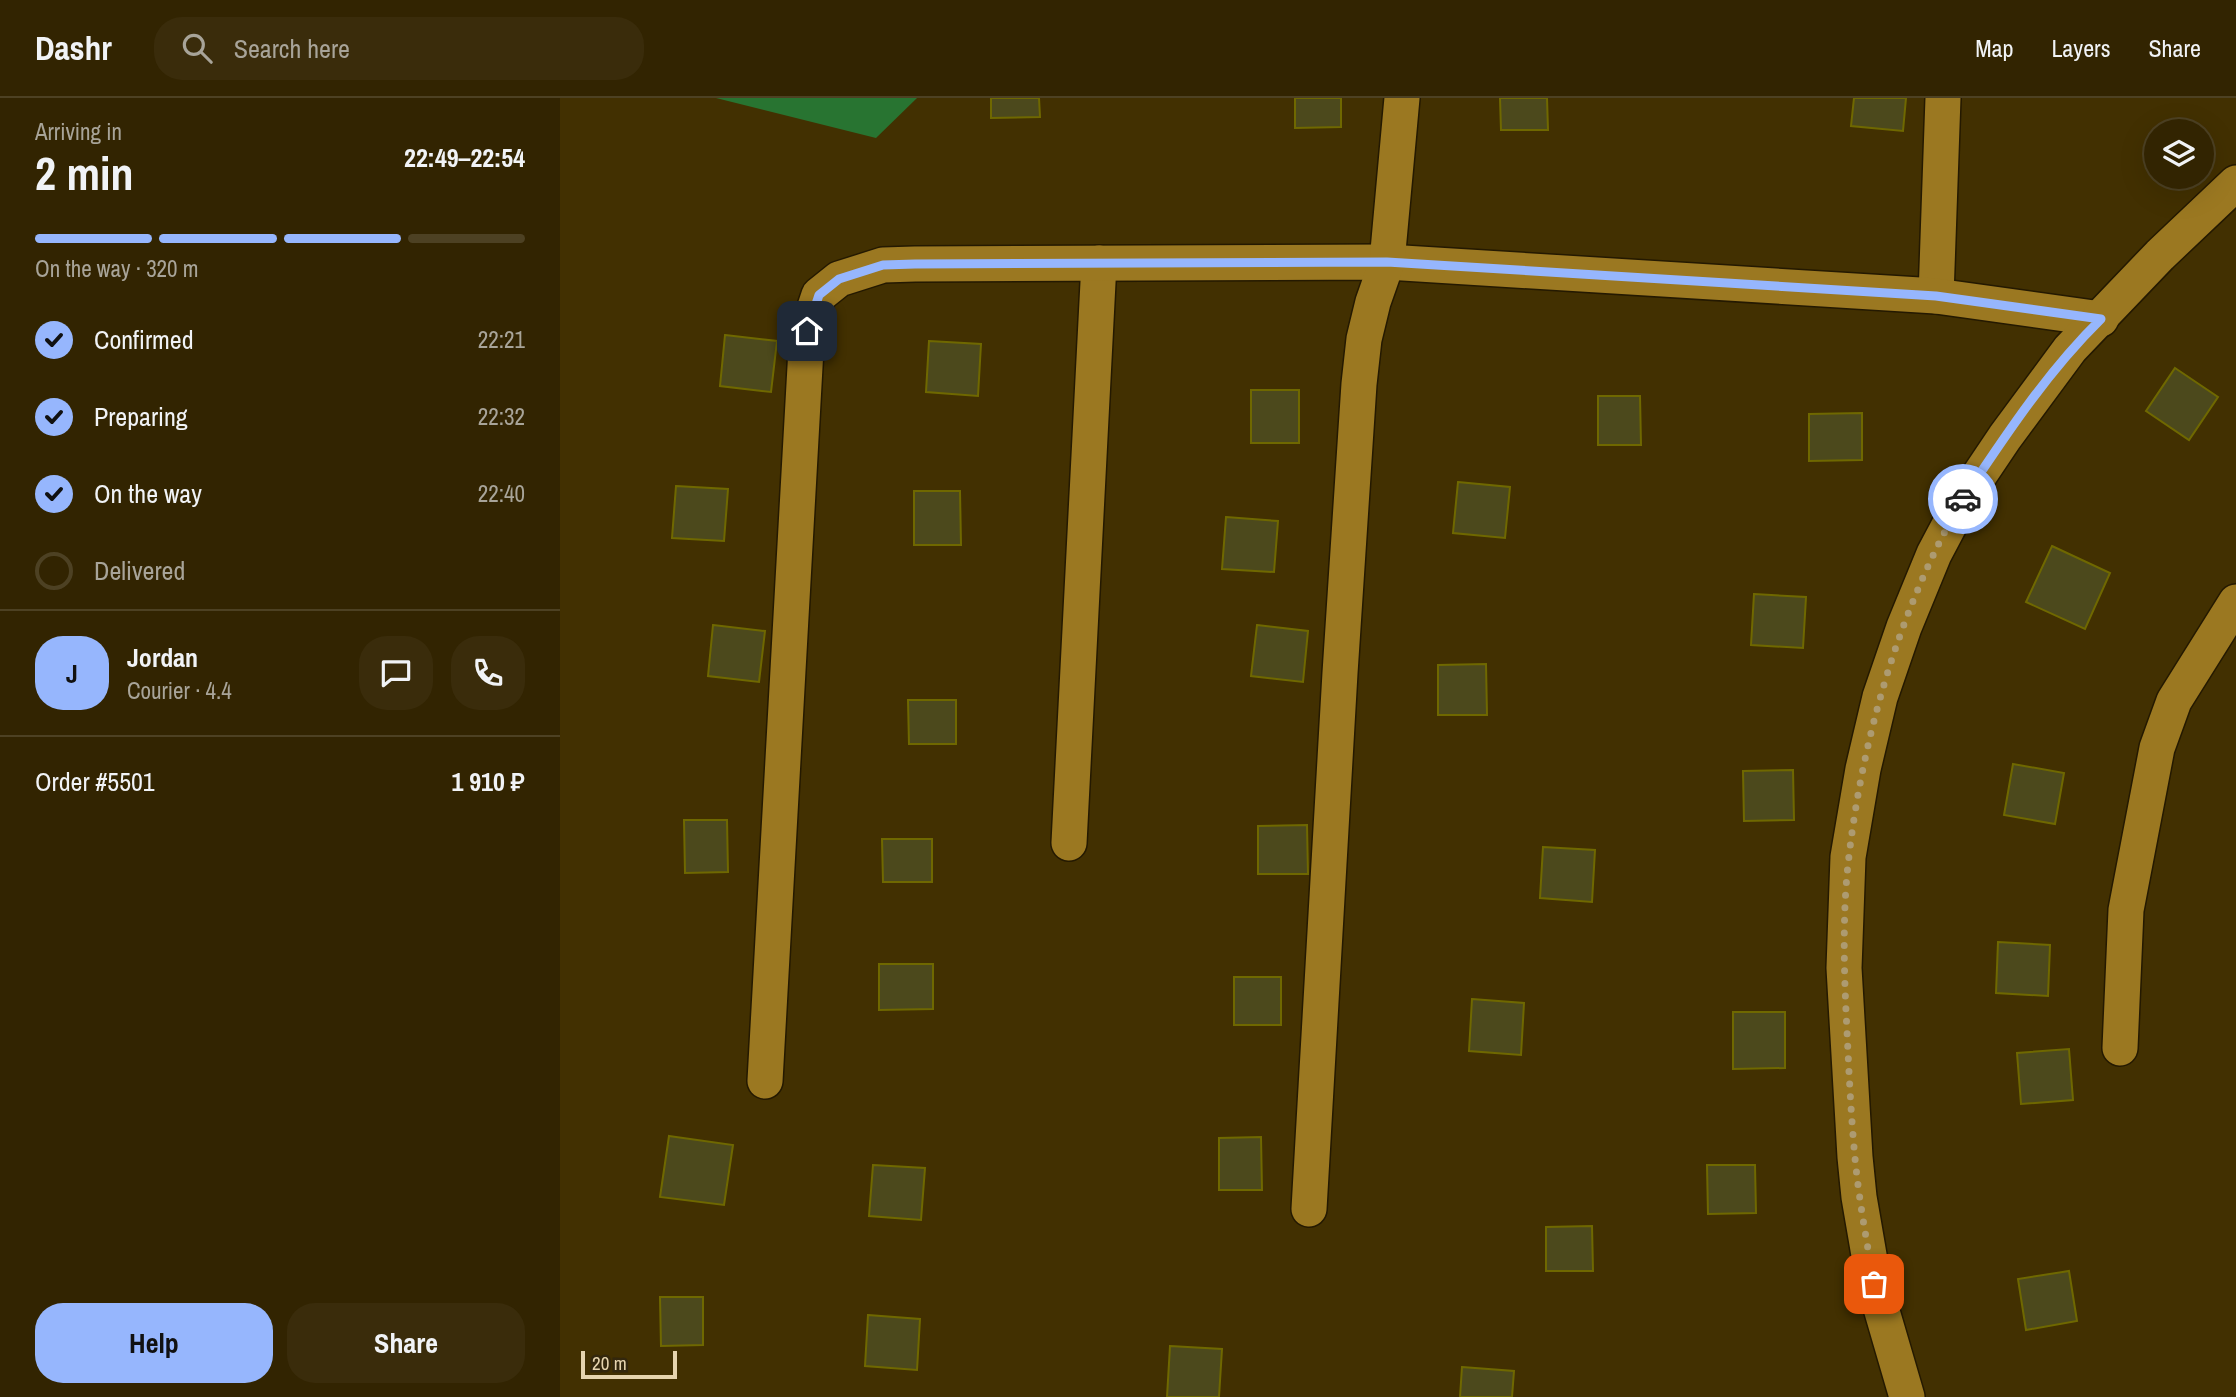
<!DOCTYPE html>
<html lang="en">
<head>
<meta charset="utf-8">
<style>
  :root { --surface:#322401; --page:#3a2c0b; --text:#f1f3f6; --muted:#a8a499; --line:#4d4123; --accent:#96b6fd }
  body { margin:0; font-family:"Archivo Narrow",sans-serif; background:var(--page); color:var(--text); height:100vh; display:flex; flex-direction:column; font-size:26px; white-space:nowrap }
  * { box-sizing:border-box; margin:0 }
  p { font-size:23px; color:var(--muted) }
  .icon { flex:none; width:38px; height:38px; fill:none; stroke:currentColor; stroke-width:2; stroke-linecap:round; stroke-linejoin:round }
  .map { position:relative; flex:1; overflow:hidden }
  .sheet { display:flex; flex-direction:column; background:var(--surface); width:560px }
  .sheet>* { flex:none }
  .buttons { position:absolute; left:1584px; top:21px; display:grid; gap:14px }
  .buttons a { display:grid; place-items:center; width:70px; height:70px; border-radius:50%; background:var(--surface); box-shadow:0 7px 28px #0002,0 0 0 2px var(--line); font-size:35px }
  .scale { position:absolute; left:21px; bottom:18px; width:96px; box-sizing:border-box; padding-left:7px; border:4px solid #e6d4ae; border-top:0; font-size:19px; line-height:24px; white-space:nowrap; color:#e6d4ae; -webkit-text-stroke:5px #33270d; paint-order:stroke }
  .pin { position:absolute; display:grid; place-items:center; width:60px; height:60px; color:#fff; margin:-30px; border-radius:14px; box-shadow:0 4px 10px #0006 }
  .courier { position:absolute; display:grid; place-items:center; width:70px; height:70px; margin:-35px; border:5px solid #96b6fd; border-radius:50%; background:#fff; color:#222; box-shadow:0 2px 9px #0007 }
  .overview em { font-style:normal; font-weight:700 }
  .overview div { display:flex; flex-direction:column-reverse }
  .overview { display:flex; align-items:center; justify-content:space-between; height:119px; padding:0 35px }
  h1 { font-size:46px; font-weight:700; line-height:52px }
  .bar { display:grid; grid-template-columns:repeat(4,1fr); gap:10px 7px; align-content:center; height:84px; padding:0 35px }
  .bar i { height:9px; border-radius:5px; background:var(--line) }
  .bar .current { background:var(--accent) }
  .bar p { grid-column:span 4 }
  .line { display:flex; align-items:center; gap:18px; padding:0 35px; border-top:2px solid var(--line) }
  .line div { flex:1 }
  .round { display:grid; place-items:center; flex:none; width:74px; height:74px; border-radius:28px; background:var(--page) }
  ol { padding:0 35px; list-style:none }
  li { display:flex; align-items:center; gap:21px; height:77px }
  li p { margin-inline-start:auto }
  li .icon { padding:7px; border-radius:50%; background:var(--accent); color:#111; stroke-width:4 }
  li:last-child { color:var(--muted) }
  li i { width:38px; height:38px; border:4px solid var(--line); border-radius:50% }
  .cta { display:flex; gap:14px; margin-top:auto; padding:14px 35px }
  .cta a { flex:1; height:80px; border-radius:28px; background:var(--accent); color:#111; font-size:28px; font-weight:700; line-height:80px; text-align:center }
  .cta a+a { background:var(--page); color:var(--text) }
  header { display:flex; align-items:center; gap:42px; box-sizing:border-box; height:98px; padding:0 35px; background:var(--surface); border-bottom:2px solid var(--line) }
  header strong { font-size:33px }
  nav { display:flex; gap:38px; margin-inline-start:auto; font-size:24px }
  .search { width:490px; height:63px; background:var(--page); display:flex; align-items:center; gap:18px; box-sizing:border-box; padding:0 24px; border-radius:28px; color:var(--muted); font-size:26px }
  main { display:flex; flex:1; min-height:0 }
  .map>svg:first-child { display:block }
  .forest { fill:#287431 }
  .building { fill:#4c491c; stroke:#6f6800; stroke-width:2 }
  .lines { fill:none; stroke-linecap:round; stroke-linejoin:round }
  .minor-casing { stroke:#241901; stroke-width:38 }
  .minor { stroke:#9b7821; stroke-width:35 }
  .done { stroke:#ad9b71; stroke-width:7; stroke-dasharray:0 12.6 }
  .route { stroke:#96b6fd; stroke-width:9 }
</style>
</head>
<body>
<header>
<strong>Dashr</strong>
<div class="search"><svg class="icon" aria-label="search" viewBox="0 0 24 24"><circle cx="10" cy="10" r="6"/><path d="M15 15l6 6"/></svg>Search here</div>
<nav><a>Map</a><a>Layers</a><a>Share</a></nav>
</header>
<main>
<section class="sheet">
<div class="overview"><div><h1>2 min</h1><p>Arriving in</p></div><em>22:49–22:54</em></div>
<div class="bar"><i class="current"></i><i class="current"></i><i class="current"></i><i></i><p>On the way · 320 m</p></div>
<ol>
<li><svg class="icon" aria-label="check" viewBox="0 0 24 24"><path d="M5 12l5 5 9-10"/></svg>Confirmed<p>22:21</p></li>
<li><svg class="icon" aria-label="check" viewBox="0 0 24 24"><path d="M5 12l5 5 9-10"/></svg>Preparing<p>22:32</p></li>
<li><svg class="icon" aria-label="check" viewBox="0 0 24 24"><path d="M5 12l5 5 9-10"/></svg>On the way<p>22:40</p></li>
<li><i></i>Delivered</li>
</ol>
<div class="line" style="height:126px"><b class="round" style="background:var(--accent);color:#111">J</b><div><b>Jordan</b><p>Courier · 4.4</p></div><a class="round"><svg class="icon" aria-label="chat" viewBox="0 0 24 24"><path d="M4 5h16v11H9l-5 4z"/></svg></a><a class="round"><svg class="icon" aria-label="phone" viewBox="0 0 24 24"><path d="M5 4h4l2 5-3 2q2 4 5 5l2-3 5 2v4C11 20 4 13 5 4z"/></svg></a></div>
<div class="line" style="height:91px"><div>Order #5501</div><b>1 910 ₽</b></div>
<div class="cta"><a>Help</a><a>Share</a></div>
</section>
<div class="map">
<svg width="1676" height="1299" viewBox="0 0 1676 1299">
  <rect width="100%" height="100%" fill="#423001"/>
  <polygon class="forest" points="156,0 357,0 316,40"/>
  <g class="building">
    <polygon points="431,0 479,0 480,19 431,20"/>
    <polygon points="735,0 781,0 781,29 735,30"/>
    <polygon points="940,0 987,0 988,32 941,32"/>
    <polygon points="1294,0 1346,0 1343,33 1291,28"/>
    <polygon points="165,237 217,243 211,294 160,288"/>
    <polygon points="369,243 421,246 418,298 366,294"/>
    <polygon points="1615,270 1658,299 1629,342 1586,313"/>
    <rect x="691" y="292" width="48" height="53"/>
    <polygon points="1038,298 1080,298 1081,347 1038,347"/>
    <polygon points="1302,315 1302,362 1249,363 1249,316"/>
    <polygon points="898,384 950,389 945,440 893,435"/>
    <polygon points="116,388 168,391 164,443 112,440"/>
    <polygon points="354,393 400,393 401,447 354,447"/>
    <polygon points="666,419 718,423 714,474 662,471"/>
    <polygon points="1492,448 1550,475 1525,531 1466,504"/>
    <polygon points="1194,496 1246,499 1243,550 1191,547"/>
    <polygon points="153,527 205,533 199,584 148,578"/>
    <polygon points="697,527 748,533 743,584 691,578"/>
    <polygon points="926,566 927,617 878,617 878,567"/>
    <polygon points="348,602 396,602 396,646 349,646"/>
    <polygon points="1453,666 1504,675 1495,726 1444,717"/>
    <polygon points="1233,672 1234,722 1184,723 1183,673"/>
    <polygon points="124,722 167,722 168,774 125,775"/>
    <polygon points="747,727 748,776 698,776 698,728"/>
    <polygon points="322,741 372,741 372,784 323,784"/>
    <polygon points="983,749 1035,752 1032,804 980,800"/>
    <polygon points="1438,844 1490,847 1488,898 1436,895"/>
    <polygon points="319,866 373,866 373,911 319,912"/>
    <rect x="674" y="879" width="47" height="48"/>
    <polygon points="912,901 964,905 961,957 909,953"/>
    <polygon points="1173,914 1225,914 1225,970 1173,971"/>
    <polygon points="1509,951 1513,1002 1461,1006 1457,955"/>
    <polygon points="109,1038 173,1047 164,1107 100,1099"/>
    <polygon points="701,1039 702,1092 659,1092 659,1040"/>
    <polygon points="313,1067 365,1070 361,1122 309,1118"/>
    <polygon points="1147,1067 1195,1067 1196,1115 1148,1116"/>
    <polygon points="1032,1128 1033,1173 986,1173 986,1129"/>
    <polygon points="1509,1173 1517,1223 1466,1232 1458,1181"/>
    <polygon points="100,1199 143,1199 143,1247 101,1248"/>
    <polygon points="308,1217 360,1221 357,1272 305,1268"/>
    <polygon points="610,1248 662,1251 659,1299 607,1299"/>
    <polygon points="902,1269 954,1273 952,1299 900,1299"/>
  </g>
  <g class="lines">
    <g class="minor-casing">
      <g id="minor">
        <polyline points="1376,198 1383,0"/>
        <polyline points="509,745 539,165"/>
        <polyline points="1560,950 1566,812 1597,650 1614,603 1676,504"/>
        <polyline points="205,983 247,233 259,197 279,181 323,167 355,166 827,164 1376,198 1541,221"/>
        <polyline points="749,1111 780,575 799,286 804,241 813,204 827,164 842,0"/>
        <polyline points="1347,1299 1314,1186 1299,1099 1295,1059 1284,870 1288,759 1303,671 1320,599 1344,529 1374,456 1402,403 1445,339 1510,251 1600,157 1676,85"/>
      </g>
    </g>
    <use href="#minor" class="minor"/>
  </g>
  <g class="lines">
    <path class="done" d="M1314 1186C1307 1144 1299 1103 1295 1060 1291 1018 1289 975 1287 933 1284 877 1282 814 1289 758 1303 637 1341 506 1403 401"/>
    <path class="route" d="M247 233 259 197 279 181 323 167 355 166 827 164 1376 198 1541 221C1487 274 1445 338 1403 401"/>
  </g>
</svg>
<div class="buttons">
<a><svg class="icon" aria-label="layers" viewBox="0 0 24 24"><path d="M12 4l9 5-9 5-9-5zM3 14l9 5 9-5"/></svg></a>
</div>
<div class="scale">20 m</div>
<div class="pin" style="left:1314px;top:1186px;background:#ea580c"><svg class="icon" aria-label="bag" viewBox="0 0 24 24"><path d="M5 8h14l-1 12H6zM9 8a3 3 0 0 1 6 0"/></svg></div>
<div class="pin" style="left:247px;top:233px;background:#1f2937"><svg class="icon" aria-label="home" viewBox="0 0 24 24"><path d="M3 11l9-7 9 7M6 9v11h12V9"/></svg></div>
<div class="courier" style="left:1403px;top:401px"><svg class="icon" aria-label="car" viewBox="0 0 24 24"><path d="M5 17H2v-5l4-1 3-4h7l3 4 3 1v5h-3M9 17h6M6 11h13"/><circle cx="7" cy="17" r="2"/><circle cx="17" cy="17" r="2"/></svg></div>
</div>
</main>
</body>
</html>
